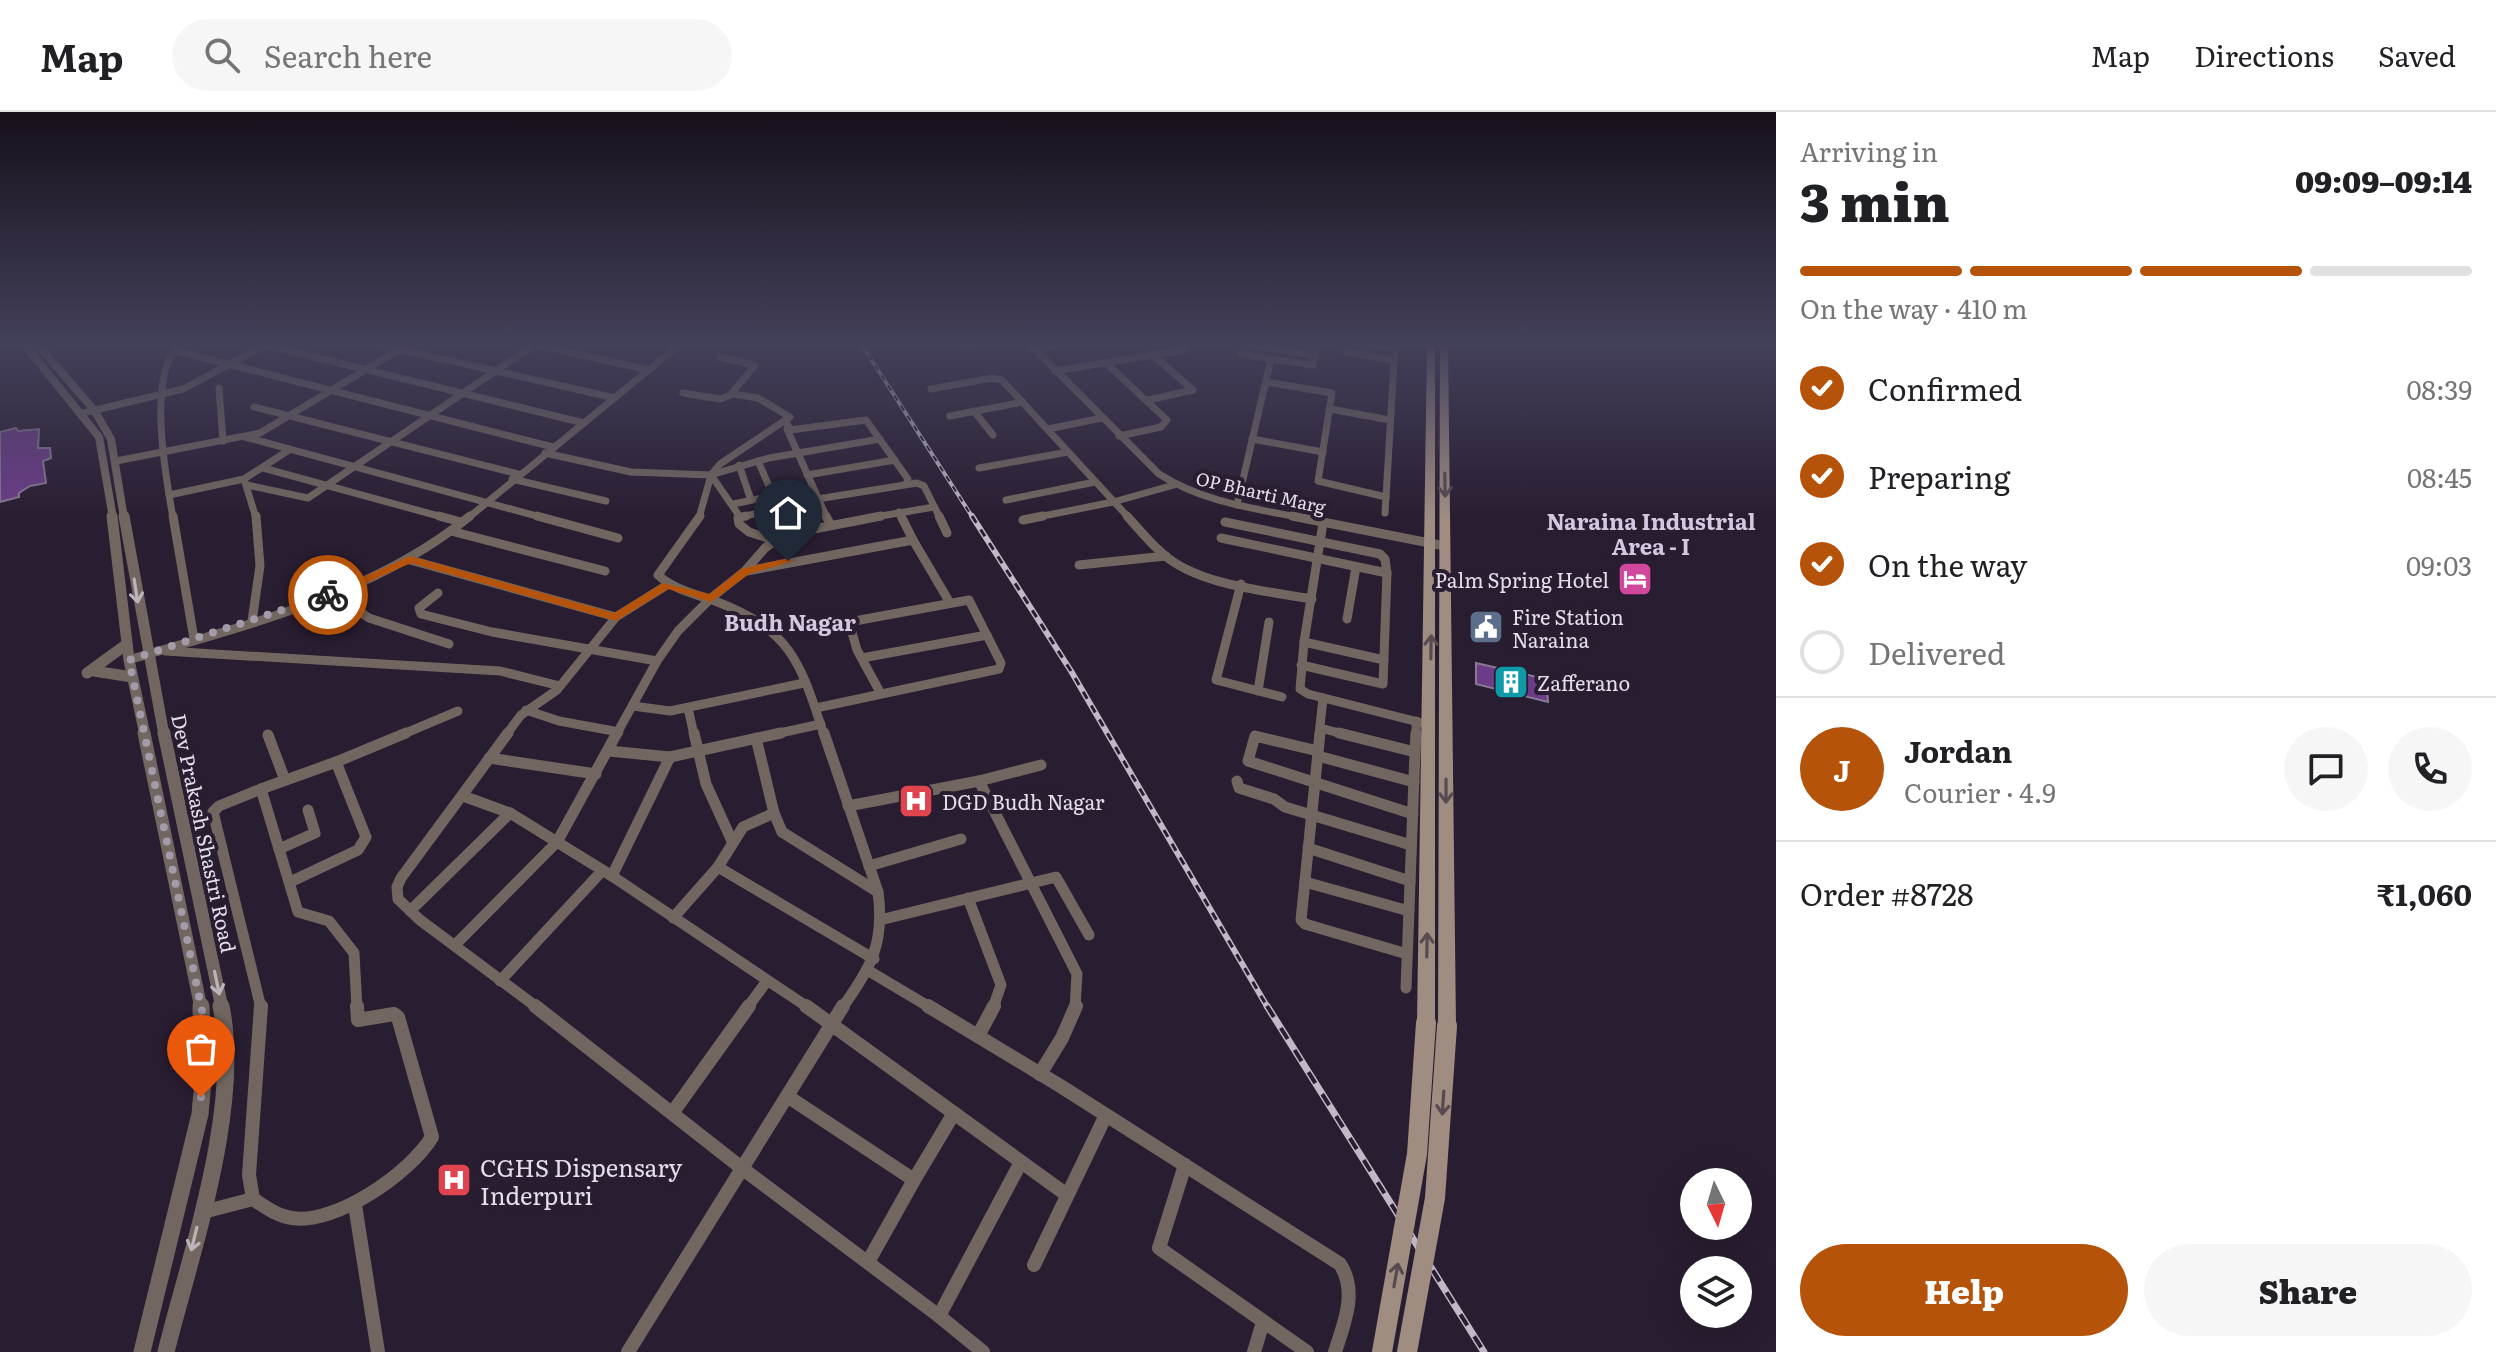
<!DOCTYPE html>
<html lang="en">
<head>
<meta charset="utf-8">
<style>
  :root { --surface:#fff; --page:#f6f6f6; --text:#202124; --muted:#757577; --line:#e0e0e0; --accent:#b45309 }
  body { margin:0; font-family:Literata,serif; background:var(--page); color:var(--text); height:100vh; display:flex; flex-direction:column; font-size:30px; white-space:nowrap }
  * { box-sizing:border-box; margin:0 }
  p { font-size:26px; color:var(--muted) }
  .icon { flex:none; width:44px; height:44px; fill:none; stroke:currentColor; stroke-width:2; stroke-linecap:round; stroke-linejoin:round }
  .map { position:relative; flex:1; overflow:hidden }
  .side { display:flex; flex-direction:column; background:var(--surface); width:720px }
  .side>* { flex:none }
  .needle { width:52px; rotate:175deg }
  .fabs { position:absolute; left:1680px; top:1056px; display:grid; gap:16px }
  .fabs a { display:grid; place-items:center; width:72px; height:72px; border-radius:50%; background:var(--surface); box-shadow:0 8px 32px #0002; font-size:40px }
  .pin { position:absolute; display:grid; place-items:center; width:68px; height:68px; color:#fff; margin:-82px -34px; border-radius:50% 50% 50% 0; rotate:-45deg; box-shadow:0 0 8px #0007 }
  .pin .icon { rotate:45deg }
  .courier { position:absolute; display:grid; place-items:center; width:80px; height:80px; margin:-40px; border:6px solid #b45309; border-radius:50%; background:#fff; color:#222; box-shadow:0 2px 10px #0007 }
  .summary em { font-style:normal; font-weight:800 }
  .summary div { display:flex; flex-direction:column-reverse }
  .summary { display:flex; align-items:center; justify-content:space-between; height:136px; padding:0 24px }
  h1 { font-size:52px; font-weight:800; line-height:60px }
  .bar { display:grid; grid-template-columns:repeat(4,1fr); gap:12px 8px; align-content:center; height:96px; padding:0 24px }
  .bar i { height:10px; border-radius:6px; background:var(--line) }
  .bar .current { background:var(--accent) }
  .bar p { grid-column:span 4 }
  .line { display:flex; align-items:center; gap:20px; padding:0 24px; border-top:2px solid var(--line) }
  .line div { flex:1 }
  .round { display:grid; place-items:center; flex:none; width:84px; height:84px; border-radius:42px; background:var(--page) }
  ol { padding:0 24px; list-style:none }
  li { display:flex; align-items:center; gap:24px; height:88px }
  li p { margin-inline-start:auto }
  li .icon { padding:8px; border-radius:50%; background:var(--accent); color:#fff; stroke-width:4 }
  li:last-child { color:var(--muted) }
  li i { width:44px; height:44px; border:4px solid var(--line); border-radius:50% }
  .action { display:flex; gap:16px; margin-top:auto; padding:16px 24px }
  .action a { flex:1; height:92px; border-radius:48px; background:var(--accent); color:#fff; font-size:32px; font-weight:800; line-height:92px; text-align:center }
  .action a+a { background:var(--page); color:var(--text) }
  header { display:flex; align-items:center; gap:48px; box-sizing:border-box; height:112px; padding:0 40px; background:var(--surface); border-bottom:2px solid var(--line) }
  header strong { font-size:38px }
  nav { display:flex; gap:44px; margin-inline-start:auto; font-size:28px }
  .search { width:560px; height:72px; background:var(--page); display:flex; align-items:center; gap:20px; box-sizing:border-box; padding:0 28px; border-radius:44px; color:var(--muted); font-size:30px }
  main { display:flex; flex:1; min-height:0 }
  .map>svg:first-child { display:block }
  .building { fill:#6c3c89; stroke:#887a92; stroke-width:2 }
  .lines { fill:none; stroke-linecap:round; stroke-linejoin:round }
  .minor-far3 { stroke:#726760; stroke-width:7 }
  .minor-far2 { stroke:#726760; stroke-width:9 }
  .minor-far1 { stroke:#726760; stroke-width:11 }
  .minor { stroke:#726760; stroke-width:14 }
  .tertiary-far3 { stroke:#726760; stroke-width:8 }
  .tertiary-far2 { stroke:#726760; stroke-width:11 }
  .tertiary-far1 { stroke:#726760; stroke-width:13 }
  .tertiary { stroke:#726760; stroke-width:17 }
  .secondary { fill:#9f8d82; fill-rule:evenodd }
  .rail-far2-casing { stroke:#c0b8c7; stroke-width:4 }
  .rail-far1-casing { stroke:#c0b8c7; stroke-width:6 }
  .rail-casing { stroke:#c0b8c7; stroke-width:7 }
  .rail-far2 { stroke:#291d31; stroke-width:2; stroke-dasharray:6; stroke-linecap:butt }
  .rail-far1 { stroke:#291d31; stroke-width:3; stroke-dasharray:8; stroke-linecap:butt }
  .rail { stroke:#291d31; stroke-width:4; stroke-dasharray:13; stroke-linecap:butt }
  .secondary-bridge { stroke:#9f8d82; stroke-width:20 }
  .oneway { stroke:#584a51 }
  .oneway2 { stroke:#bdb4ba }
  .route { fill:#b45309 }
  .done { stroke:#a39aaa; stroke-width:8; stroke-dasharray:0 14.4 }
  .labels { text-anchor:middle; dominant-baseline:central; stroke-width:8; stroke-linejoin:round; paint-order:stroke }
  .far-street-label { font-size:18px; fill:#e5deeb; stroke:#291d31 }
  .poi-label { font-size:20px; fill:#e5deeb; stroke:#291d31; text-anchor:start }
  .street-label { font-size:20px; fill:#e5deeb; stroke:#291d31 }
  .neighbourhood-label { font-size:22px; font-weight:bold; fill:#d6c7e1; stroke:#291d31 }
  .near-poi-label { font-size:24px; fill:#e5deeb; stroke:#291d31; text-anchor:start }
</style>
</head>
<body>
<header>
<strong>Map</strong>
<div class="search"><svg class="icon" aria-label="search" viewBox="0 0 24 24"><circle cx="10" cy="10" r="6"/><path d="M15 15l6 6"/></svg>Search here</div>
<nav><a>Map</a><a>Directions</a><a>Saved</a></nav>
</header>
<main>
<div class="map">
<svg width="1776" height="1240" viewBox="0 0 1776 1240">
  <rect width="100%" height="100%" fill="#291d31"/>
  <g class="building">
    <polygon points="16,316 18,319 39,317 38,336 50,336 51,346 43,349 46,371 30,374 19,381 19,385 0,390 0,320"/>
    <polygon points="1476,551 1546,567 1548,590 1476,572"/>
  </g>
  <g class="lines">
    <g class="minor-far3">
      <polyline points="266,233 584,311"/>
      <polyline points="381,233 615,286"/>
      <polyline points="537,233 649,258"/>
      <polyline points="962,233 973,233"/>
      <path d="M1031 233 1159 362C1203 390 1252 396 1302 406"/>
      <polyline points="1250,233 1316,244"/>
      <polyline points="1373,233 1395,236"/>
      <polyline points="1033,236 1054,233"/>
      <polyline points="173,238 553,335"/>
      <polyline points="1346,240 1394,248"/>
      <polyline points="720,245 755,253 731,282"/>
      <polyline points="1271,247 1313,253 1316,233"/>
      <polyline points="1105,250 1167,308 1161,315 1119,324"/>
      <polyline points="1055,259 1183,238 1179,233"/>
      <polyline points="1266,270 1332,281 1318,369 1386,385 1385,401"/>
      <polyline points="219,276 223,329"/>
      <polyline points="931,277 992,266 1002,268 1129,406"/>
      <polyline points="683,281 720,287 733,282 758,286 790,305 720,352 711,363"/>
      <polyline points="1148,288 1193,278 1152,242"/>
      <polyline points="254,295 518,362"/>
      <polyline points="1330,297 1390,308"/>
      <polyline points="974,299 993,323"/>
      <polyline points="83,301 183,277 266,233"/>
      <polyline points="950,304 1023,290"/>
      <polyline points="786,309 790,318 866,308 908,367 906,372"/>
      <polyline points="787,317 827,406"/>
      <polyline points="1048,317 1102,306"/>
      <polyline points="245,325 544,406"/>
      <polyline points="1252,327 1323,340"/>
      <polyline points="545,341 631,360 711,363 699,406"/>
      <polyline points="116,349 260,321 407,233"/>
      <polyline points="758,349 773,383"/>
      <polyline points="739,353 751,388"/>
      <polyline points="263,356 446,406"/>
      <polyline points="979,356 1068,340"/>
      <polyline points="714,362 769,346 880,327"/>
      <polyline points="711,363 740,405"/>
      <polyline points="807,363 895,348"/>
      <polyline points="244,367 256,406"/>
      <polyline points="512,367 606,389"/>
      <polyline points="247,373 308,386 534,233"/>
      <polyline points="169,383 244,367 289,338"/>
      <polyline points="1386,385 1395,233"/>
      <polyline points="1006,388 1095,370"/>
      <polyline points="733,392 813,376"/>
      <polyline points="1237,393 1271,247 1241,242"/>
      <polyline points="899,400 902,406"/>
      <path d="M173 406C166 366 147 265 178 234"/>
      <polyline points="468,406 679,233"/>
      <polyline points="738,406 805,389 917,371 924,374 940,406"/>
      <polyline points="869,406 934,395"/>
      <polyline points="1033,406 1113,390 1174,373"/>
    </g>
    <g class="minor-far2">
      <polyline points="173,404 194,527"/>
      <polyline points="439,404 461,410"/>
      <polyline points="537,404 618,426"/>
      <path d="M700 404 658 463C673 477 695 482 715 489 791 518 800 549 824 623"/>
      <polyline points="746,404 738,406 739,412 749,420 774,428"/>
      <polyline points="826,404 830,412"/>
      <polyline points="901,404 913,428"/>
      <polyline points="939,404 947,421"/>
      <path d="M1127 404C1138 416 1149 430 1162 441 1196 473 1267 479 1312 487"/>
      <polyline points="1292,404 1445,434"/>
      <polyline points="1023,408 1043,404"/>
      <polyline points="1225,410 1380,442 1385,447 1387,461"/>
      <polyline points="1323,411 1304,530 1300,577 1308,582 1430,613"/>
      <polyline points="451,419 605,459"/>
      <polyline points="1221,426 1387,461 1383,572 1301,553"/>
      <polyline points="410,448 616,505 667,473"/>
      <polyline points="1079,453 1166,444"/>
      <polyline points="747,459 913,428 950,491"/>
      <polyline points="1241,472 1216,568 1282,585"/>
      <polyline points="438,481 419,496 421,502 492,520 657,549"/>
      <polyline points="333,482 369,506 449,532"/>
      <polyline points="1347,507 1356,455"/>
      <polyline points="252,509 260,454 256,404"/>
      <polyline points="1304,530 1384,548"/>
      <polyline points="165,539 500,559 560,574"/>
      <polyline points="862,546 987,523"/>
      <path d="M129 548C247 512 372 484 470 404"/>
      <polyline points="1258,579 1269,510"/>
      <polyline points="633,594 670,599 804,571"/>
      <polyline points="688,596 694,623"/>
      <polyline points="816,596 999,557 1001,551 969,488 849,510 857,538 881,582"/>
      <polyline points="526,598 559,609 619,620"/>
      <polyline points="1320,616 1347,623"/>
      <polyline points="401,623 458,599"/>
      <polyline points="506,623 521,603 557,578 616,505"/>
      <polyline points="616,623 657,549 678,519 711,486 745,459 765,436 783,423 881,404"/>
      <polyline points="771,623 821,612"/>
      <polyline points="1319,623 1323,586"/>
      <polyline points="1416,623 1416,609"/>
    </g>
    <g class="minor-far1">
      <polyline points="508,621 401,766 397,775 398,787 420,808 538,896"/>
      <polyline points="694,621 706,672 732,729"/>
      <path d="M824 621 878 780C885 831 871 856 842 896"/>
      <polyline points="1320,621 1301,808 1305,812 1407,842"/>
      <polyline points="1339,621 1415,640 1416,621"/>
      <polyline points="268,623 285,668"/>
      <polyline points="756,626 774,701 782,720 878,780"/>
      <polyline points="609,639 670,645 781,621"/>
      <polyline points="1318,639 1255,624 1248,649 1413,702"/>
      <polyline points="1318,644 1414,670"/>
      <polyline points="489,646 596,662"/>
      <polyline points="336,650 406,621"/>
      <polyline points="979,669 1041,653"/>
      <polyline points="1237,669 1239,676 1274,687 1285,695 1411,733"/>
      <polyline points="261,677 336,650 366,725 358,738 290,770"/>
      <polyline points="463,684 510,701 612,764 809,896"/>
      <polyline points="848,694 979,669 1077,862 1075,896"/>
      <polyline points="1308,736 1410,769"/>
      <polyline points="279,737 315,721 308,698"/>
      <polyline points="869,754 961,727"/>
      <polyline points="718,755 743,715 774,701"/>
      <polyline points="612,764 670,645"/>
      <polyline points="1305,770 1409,799"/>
      <polyline points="968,786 1001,873 993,896"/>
      <polyline points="410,799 510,701"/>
      <polyline points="673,806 718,755 874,847"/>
      <polyline points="884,807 1056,765 1089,823"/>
      <polyline points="456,832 557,730 617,621"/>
      <polyline points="869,859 931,896"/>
      <polyline points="500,869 602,759"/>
      <polyline points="1406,876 1415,640"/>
      <polyline points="261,896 213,700 219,694 261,677 298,800 329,809 354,841 357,896"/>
      <polyline points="747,896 767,869"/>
    </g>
    <g class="minor">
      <polyline points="535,894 743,1057 939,1204"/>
      <polyline points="806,894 1067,1083"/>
      <path d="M928 894 1062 975 1340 1152C1358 1180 1344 1211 1335 1240"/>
      <polyline points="978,924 994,894"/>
      <polyline points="1040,962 1062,926 1076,894"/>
      <polyline points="787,984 914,1068 868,1150"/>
      <polyline points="673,1000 749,894"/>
      <polyline points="1185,1053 1159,1136 1307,1240"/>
      <polyline points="914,1068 954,1001"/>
      <path d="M253 1087C265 1095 277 1104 292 1106 336 1113 410 1061 432 1025L398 905 394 902 358 908 357 894"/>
      <polyline points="253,1087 249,1063 261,894"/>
      <polyline points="355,1093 378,1240"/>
      <polyline points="203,1100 253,1087"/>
      <polyline points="1034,1153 1106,1003"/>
      <polyline points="628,1240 843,894"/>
      <polyline points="983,1240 939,1204 1021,1050"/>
      <polyline points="1254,1240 1263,1210"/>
    </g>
    <g class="tertiary-far3">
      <polyline points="25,233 99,325 113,406"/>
      <polyline points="38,233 94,298 111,327 124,406"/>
    </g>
    <g class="tertiary-far2">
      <polyline points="112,404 129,548 145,623"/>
      <polyline points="124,404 164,623"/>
      <polyline points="94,559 132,565"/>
      <polyline points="87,561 127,532"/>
    </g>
    <g class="tertiary-far1">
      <polyline points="144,621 201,896"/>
      <polyline points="164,621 222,896"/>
    </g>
    <g class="tertiary">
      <polyline points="142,1240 200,1002 203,969 201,894"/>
      <path d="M166 1240C191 1140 242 995 221 894"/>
    </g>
    <g class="secondary">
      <polygon points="1427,233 1435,233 1435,911 1432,917 1426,919 1420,917 1417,911"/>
      <polygon points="1440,233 1448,233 1456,914 1453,920 1447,922 1441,920 1438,914"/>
    </g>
    <g class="rail-far2-casing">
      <polyline id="rail-far2" points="862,233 973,406"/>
    </g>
    <g class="rail-far1-casing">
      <polyline id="rail-far1" points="972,404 1071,559 1268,896"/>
    </g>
    <g class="rail-casing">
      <polyline id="rail" points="1267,894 1484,1240"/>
    </g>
    <use href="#rail-far2" class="rail-far2"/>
    <use href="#rail-far1" class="rail-far1"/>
    <use href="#rail" class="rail"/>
    <g class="secondary-bridge">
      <polyline points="1382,1240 1417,1042 1426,911"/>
      <polyline points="1407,1240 1435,1086 1447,914"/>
    </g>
  </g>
  <defs><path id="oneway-shaft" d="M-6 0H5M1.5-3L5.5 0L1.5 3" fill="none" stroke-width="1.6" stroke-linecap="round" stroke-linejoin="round" transform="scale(2)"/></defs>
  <g class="oneway">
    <use href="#oneway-shaft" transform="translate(1445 373) rotate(89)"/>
    <use href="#oneway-shaft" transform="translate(1431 535) rotate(-89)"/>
    <use href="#oneway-shaft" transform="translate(1446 679) rotate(90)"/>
    <use href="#oneway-shaft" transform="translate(1427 833) rotate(-89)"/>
    <use href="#oneway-shaft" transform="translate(1443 991) rotate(94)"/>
    <use href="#oneway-shaft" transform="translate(1396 1163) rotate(-80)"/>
  </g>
  <g class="oneway2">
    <use href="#oneway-shaft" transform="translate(136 479) rotate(81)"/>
    <use href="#oneway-shaft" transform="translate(217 871) rotate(78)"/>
    <use href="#oneway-shaft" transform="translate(194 1127) rotate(104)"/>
  </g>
  <linearGradient id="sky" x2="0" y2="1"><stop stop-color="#17101b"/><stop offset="0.57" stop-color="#43405a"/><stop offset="1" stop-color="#43405a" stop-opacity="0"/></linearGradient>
  <rect width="1776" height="407" fill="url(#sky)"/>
  <polygon class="route" points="410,444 614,501 663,471 710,482 741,457 788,446 793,449 749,462 711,490 668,477 616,509 411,451 332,486 323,483"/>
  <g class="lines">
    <polyline class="done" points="201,985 202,899 129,548 328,483"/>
  </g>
  <defs>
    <g id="hotel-square" transform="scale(1.8)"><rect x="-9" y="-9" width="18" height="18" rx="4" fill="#d1479c" stroke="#291d31"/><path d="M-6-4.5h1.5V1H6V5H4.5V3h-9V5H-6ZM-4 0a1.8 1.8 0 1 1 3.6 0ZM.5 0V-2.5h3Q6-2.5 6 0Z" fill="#fff"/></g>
    <g id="civic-square" transform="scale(1.8)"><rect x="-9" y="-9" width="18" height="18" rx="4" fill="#5c6f8a" stroke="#291d31"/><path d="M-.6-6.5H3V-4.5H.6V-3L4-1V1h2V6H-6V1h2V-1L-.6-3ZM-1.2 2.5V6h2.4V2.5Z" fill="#fff"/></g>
    <g id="building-square" transform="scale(1.8)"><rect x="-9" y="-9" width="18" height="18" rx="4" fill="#0f9aa8" stroke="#291d31"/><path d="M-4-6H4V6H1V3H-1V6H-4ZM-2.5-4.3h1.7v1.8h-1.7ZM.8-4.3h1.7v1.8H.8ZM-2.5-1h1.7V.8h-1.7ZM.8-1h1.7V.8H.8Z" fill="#fff"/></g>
    <g id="hospital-square" transform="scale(1.8)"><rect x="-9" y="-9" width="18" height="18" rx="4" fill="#e0444e" stroke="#291d31"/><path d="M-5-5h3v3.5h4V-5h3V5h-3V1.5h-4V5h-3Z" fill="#fff"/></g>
  </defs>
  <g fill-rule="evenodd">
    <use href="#hotel-square" x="1635" y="467"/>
    <use href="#civic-square" x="1486" y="515"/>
    <use href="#building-square" x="1511" y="570"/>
    <use href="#hospital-square" x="916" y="689"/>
    <use href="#hospital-square" x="454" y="1068"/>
  </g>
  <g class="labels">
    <g class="far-street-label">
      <text transform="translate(1261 380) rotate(13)">OP Bharti Marg</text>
    </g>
    <g class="poi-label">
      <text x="1609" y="467" text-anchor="end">Palm Spring Hotel</text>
      <text x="1512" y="504">Fire Station<tspan x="1512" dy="23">Naraina</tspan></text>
      <text x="1537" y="570">Zafferano</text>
      <text x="942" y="689">DGD Budh Nagar</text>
    </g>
    <g class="street-label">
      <text transform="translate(205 721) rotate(78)">Dev Prakash Shastri Road</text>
    </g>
    <g class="neighbourhood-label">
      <text x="1651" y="408">Naraina Industrial<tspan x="1651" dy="25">Area - I</tspan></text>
      <text x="790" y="509">Budh Nagar</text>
    </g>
    <g class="near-poi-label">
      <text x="480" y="1054">CGHS Dispensary<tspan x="480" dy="28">Inderpuri</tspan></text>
    </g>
  </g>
</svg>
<div class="fabs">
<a><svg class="needle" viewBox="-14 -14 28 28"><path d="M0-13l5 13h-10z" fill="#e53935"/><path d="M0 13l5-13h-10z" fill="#757577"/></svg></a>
<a><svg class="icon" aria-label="layers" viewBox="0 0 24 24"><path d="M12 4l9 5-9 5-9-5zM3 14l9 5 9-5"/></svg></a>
</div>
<div class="pin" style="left:201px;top:985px;background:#ea580c"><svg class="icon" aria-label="bag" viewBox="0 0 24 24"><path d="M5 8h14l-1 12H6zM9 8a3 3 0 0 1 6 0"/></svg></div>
<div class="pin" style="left:788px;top:449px;background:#1f2937"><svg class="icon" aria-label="home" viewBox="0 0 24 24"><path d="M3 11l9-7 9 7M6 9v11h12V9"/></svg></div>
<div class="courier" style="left:328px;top:483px"><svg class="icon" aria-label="bike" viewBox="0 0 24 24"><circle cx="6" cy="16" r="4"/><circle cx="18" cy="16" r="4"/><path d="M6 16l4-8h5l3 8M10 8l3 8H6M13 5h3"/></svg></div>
</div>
<section class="side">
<div class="summary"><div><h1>3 min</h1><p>Arriving in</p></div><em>09:09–09:14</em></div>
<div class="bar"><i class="current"></i><i class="current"></i><i class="current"></i><i></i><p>On the way · 410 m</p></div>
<ol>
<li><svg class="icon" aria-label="check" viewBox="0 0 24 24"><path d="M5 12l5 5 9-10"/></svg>Confirmed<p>08:39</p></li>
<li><svg class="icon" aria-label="check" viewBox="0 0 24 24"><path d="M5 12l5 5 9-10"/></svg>Preparing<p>08:45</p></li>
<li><svg class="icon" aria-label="check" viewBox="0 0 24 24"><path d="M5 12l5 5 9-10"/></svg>On the way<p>09:03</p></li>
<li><i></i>Delivered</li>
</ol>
<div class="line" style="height:144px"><b class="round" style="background:var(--accent);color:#fff">J</b><div><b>Jordan</b><p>Courier · 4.9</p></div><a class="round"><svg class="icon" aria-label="chat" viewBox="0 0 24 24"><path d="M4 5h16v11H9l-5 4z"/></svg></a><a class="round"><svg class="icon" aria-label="phone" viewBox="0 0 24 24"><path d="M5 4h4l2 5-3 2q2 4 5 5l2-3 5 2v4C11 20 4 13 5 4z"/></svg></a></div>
<div class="line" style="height:104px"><div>Order #8728</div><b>₹1,060</b></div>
<div class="action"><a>Help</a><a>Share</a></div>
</section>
</main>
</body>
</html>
